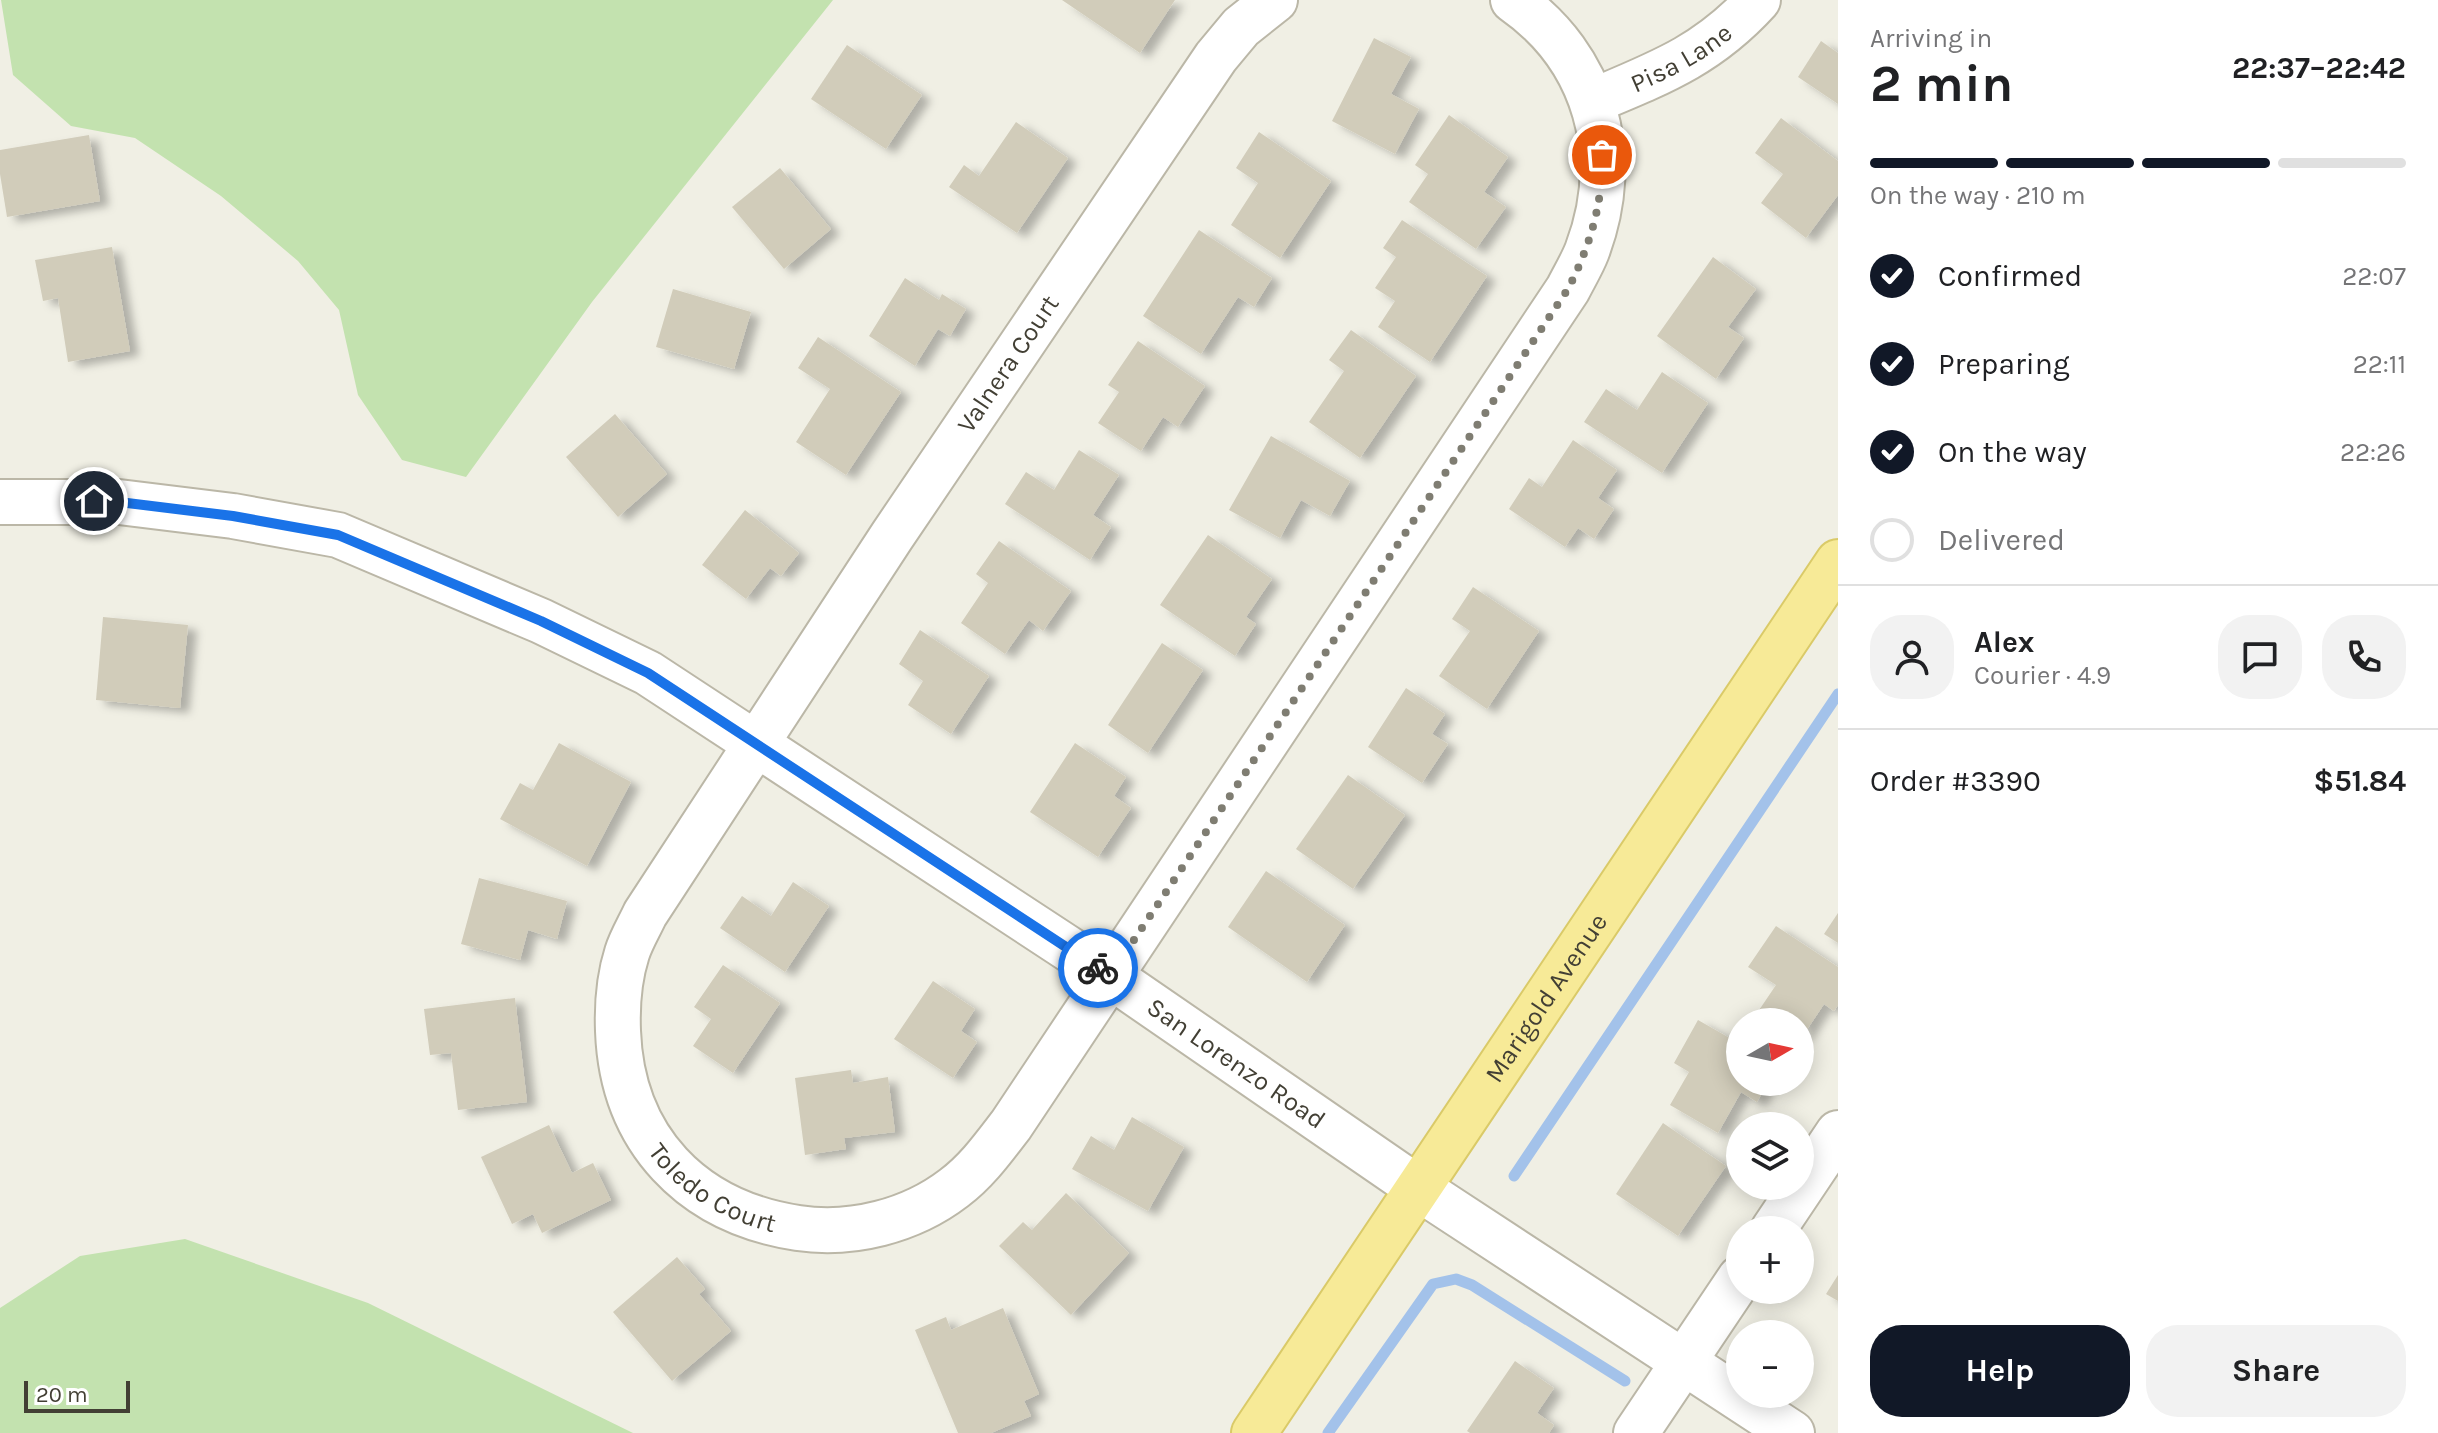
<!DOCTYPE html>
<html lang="en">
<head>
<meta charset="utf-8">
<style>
  :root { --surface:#fff; --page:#f2f2f2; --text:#202124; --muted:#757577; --line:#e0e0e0; --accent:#111827 }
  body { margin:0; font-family:Karla,sans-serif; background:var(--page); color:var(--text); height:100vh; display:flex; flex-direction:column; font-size:30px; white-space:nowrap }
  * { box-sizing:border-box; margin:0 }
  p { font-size:26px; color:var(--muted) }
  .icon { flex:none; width:44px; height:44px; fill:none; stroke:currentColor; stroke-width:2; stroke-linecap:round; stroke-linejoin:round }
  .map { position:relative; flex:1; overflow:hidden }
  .details { display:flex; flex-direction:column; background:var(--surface); width:600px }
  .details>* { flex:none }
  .needle { width:52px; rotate:81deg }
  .buttons { position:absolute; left:1726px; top:1008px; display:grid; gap:16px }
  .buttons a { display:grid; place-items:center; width:88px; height:88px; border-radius:50%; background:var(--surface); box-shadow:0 4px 20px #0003; font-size:40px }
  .scale { position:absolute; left:24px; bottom:20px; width:106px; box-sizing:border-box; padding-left:8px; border:4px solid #423f34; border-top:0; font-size:22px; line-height:28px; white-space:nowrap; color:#423f34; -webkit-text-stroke:6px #fff; paint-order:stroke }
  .pin { position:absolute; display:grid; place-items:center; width:68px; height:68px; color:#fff; margin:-34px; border:4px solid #fff; border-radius:50%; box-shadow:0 2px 8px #0007 }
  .courier { position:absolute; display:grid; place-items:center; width:80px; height:80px; margin:-40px; border:6px solid #1a73e8; border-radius:50%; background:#fff; color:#222; box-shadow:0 2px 10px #0007 }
  .overview em { font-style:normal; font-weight:700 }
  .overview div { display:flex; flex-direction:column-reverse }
  .overview { display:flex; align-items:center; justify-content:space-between; height:136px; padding:0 32px }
  h1 { font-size:52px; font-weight:700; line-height:60px }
  .bar { display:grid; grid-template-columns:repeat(4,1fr); gap:12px 8px; align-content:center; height:96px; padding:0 32px }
  .bar i { height:10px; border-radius:6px; background:var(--line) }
  .bar .active { background:var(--accent) }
  .bar p { grid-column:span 4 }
  .line { display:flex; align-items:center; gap:20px; padding:0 32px; border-top:2px solid var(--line) }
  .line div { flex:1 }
  .round { display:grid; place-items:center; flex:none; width:84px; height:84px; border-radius:32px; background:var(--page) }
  ol { padding:0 32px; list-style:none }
  li { display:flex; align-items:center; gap:24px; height:88px }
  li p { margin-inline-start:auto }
  li .icon { padding:8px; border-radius:50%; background:var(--accent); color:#fff; stroke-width:4 }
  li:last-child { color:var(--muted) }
  li i { width:44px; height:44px; border:4px solid var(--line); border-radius:50% }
  .button { display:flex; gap:16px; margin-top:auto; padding:16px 32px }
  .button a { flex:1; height:92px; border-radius:32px; background:var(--accent); color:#fff; font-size:32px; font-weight:700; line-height:92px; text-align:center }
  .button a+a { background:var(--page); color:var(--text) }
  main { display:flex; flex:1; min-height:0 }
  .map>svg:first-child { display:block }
  .green { fill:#c3e2af }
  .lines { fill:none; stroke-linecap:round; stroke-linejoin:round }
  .stream { stroke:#a3c2ea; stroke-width:11 }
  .building { fill:#d1ccba; filter:url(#shadow) }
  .minor-casing { stroke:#bbb7a7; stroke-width:48 }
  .major-casing { stroke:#daca68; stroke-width:48 }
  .minor { stroke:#fff; stroke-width:44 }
  .major { stroke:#f7ea97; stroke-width:44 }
  .done { stroke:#7f7d72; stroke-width:8; stroke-dasharray:0 14.4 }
  .route { stroke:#1a73e8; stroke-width:10 }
  .labels { text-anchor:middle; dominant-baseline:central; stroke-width:6; stroke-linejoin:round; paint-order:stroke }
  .street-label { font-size:26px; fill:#423f34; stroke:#fff }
</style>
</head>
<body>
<main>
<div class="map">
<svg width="1838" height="1433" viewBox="0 0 1838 1433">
  <defs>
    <filter id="shadow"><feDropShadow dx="9" dy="5" stdDeviation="4" flood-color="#0004"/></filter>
  </defs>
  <rect width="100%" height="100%" fill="#f0efe4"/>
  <g class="green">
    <polygon points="1,0 833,0 592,302 466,477 402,460 358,395 339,310 298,261 221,196 135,138 71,126 13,75"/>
    <polygon points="185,1239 368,1303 633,1433 0,1433 0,1308 80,1256"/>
  </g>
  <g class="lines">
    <g class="stream">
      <polyline points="1514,1176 1838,694"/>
      <polyline points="1328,1433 1433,1284 1456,1279 1472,1285 1625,1381"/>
    </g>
  </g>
  <g class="building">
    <polygon points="1062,0 1175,0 1140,53"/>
    <polygon points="1374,38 1411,57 1391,94 1419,109 1395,154 1332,121"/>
    <polygon points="1821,41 1838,53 1838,104 1798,77"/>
    <polygon points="847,45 922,95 886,149 811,99"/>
    <polygon points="1449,115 1508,157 1484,192 1506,207 1476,249 1409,202 1428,174 1415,165"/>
    <polygon points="1781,118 1838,161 1838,195 1806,238 1761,203 1783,174 1755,153"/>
    <polygon points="1016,122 1068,158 1017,233 949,187 964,165 979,176"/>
    <polygon points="1259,132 1331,181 1280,258 1231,225 1258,183 1236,168"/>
    <polygon points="89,135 100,201 7,217 0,174 0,150"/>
    <polygon points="780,168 831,229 784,269 732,207"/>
    <polygon points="1402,220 1487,276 1430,362 1378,327 1395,301 1375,288 1396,257 1383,248"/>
    <polygon points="1199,230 1272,278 1254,307 1238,297 1201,354 1143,316"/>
    <polygon points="112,247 130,351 68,362 58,298 43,301 35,260"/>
    <polygon points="1713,257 1756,289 1728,327 1744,338 1716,379 1657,336"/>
    <polygon points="905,278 939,300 942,294 966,309 950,336 938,329 915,366 869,336"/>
    <polygon points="673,289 751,312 734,369 656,347"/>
    <polygon points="1351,330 1416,376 1360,458 1309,422 1344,371 1329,360"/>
    <polygon points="818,337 901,392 846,475 796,442 830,389 798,368"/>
    <polygon points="1138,341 1205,386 1178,427 1163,417 1141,451 1098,423 1119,392 1108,385"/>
    <polygon points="1662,372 1708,403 1662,473 1584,422 1606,389 1637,410"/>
    <polygon points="615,414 667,474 618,517 566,457"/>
    <polygon points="1271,436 1350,481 1330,516 1301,500 1280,538 1229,510"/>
    <polygon points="1573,440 1617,470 1598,498 1614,509 1594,539 1578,528 1565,547 1509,509 1529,478 1542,487"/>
    <polygon points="1079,450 1119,475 1093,515 1111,527 1090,560 1005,504 1026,472 1054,490"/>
    <polygon points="745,510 799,553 781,576 770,568 746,599 702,565"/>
    <polygon points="1208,535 1272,579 1246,617 1256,624 1235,656 1160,605"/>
    <polygon points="999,541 1071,591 1043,631 1029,620 1005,654 961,623 988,583 976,574"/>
    <polygon points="1473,587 1539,631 1487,709 1439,676 1470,631 1452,619"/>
    <polygon points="103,617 188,625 180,708 96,700"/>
    <polygon points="920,630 989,676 951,734 908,705 923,681 899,664"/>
    <polygon points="1162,643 1203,670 1148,753 1108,725"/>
    <polygon points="1406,688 1445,714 1432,734 1448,744 1422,783 1368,747"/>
    <polygon points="559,743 631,782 587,866 500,819 520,783 533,790"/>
    <polygon points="1075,743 1126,777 1114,796 1131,808 1098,857 1030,812"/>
    <polygon points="1348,775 1405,815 1353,889 1296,849"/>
    <polygon points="1266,871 1345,925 1307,982 1228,927"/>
    <polygon points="479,878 567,901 557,939 528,930 520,960 461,944"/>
    <polygon points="793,882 829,906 785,972 720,928 742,896 771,916"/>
    <polygon points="1838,913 1838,943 1824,934"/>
    <polygon points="1776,926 1838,967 1838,1005 1834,1011 1824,1004 1800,1040 1800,1022 1751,1022 1776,985 1748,967"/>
    <polygon points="723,965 780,1003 733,1073 693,1046 711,1019 694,1007"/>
    <polygon points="933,981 975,1009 961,1031 977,1042 953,1078 894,1039"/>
    <polygon points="515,998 527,1102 458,1110 451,1053 430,1055 424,1009"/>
    <polygon points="1698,1020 1740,1044 1740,1082 1768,1082 1757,1102 1741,1092 1718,1133 1670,1105 1689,1072 1674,1063"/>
    <polygon points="851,1070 853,1083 888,1077 895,1132 844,1138 846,1149 805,1155 795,1078"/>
    <polygon points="1132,1117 1184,1147 1148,1211 1072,1169 1091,1136 1114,1150"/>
    <polygon points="1663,1123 1726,1166 1678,1236 1616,1194"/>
    <polygon points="549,1125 572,1173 593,1163 611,1200 542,1233 533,1214 512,1224 481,1157"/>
    <polygon points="1066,1193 1129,1253 1071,1315 999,1246 1023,1222 1032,1230"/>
    <polygon points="677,1257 705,1289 699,1294 731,1331 672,1381 613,1312"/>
    <polygon points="1838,1275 1838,1301 1826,1294"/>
    <polygon points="1003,1308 1039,1394 1024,1401 1031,1416 991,1433 958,1433 915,1330 946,1317 951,1330"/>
    <polygon points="1515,1361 1554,1388 1537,1413 1554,1425 1549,1433 1470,1433 1467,1431"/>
  </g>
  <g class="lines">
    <g class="minor-casing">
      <g id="minor">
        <path id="s1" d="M1275 0 1241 27 1216 57 892 536 645 914C639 927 631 940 627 953 619 978 617 1005 618 1031 622 1140 692 1212 798 1228 852 1236 911 1221 954 1188 977 1171 994 1147 1011 1125L1568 289C1574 277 1582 264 1587 251 1623 156 1596 58 1513 0"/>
        <path id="s2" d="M1593 101C1660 73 1708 55 1758 0"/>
        <path id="s3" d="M0 502H119L233 516 338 535 541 621 648 673 1110 976 1418 1188 1792 1433"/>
        <polyline points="1773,1230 1838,1133"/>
        <polyline points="1636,1433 1740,1278"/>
      </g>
    </g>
    <g class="major-casing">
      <g id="major">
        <path id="s4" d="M1254 1433 1838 562"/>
      </g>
    </g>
    <use href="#minor" class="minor"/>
    <use href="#major" class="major"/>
  </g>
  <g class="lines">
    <path class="done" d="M1098 968 1110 976 1568 289C1590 246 1603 204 1602 155"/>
    <polyline class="route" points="94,501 119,502 233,516 338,535 541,621 648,673 1098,968"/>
  </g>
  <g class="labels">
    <g class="street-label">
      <text stroke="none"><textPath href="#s2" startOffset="98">Pisa Lane</textPath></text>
      <text transform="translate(1008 364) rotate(-56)">Valnera Court</text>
      <text stroke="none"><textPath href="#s4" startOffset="524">Marigold Avenue</textPath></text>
      <text stroke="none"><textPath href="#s3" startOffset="1386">San Lorenzo Road</textPath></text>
      <text stroke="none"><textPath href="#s1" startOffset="1430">Toledo Court</textPath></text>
    </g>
  </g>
</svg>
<div class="buttons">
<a><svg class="needle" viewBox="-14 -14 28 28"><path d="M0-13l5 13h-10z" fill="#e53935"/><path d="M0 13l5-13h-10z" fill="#757577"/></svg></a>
<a><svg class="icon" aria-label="layers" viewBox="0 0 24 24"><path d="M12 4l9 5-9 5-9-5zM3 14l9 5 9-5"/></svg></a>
<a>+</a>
<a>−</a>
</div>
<div class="scale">20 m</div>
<div class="pin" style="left:1602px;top:155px;background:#ea580c"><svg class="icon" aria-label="bag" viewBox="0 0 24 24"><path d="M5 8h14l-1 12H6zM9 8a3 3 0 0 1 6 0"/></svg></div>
<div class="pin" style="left:94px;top:501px;background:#1f2937"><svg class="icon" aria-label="home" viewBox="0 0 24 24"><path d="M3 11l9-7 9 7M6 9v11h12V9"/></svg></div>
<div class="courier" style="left:1098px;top:968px"><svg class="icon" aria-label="bike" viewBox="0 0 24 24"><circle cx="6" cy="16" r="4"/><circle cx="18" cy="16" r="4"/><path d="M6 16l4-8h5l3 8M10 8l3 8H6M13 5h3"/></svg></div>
</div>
<section class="details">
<div class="overview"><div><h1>2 min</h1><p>Arriving in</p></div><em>22:37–22:42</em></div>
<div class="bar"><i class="active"></i><i class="active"></i><i class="active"></i><i></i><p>On the way · 210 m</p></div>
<ol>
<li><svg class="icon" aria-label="check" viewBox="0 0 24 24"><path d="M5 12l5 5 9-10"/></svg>Confirmed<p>22:07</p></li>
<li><svg class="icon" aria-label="check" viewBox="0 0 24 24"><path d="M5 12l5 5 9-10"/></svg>Preparing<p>22:11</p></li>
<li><svg class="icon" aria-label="check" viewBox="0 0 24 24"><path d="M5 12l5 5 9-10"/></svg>On the way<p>22:26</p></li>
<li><i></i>Delivered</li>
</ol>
<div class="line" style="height:144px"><a class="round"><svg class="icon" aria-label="person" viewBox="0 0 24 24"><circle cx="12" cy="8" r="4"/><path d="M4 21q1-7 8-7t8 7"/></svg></a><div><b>Alex</b><p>Courier · 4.9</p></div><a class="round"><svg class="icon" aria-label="chat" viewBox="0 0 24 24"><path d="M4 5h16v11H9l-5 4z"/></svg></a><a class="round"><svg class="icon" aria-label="phone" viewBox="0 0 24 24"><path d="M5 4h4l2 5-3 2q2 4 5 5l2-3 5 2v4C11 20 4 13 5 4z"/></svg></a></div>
<div class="line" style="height:104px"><div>Order #3390</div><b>$51.84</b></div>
<div class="button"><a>Help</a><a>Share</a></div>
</section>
</main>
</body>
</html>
